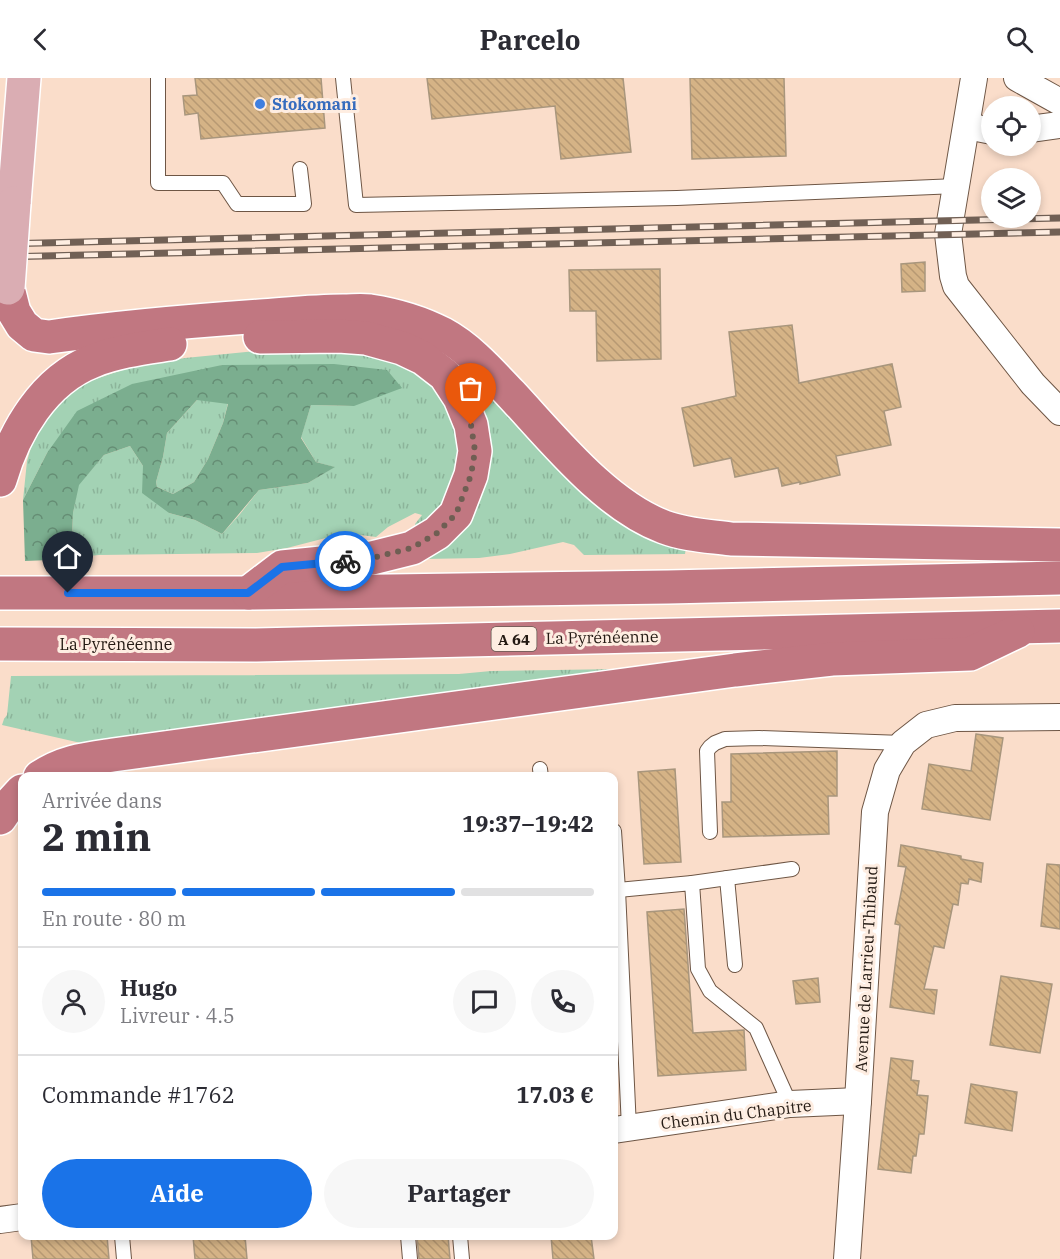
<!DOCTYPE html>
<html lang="fr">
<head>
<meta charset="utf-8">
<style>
  :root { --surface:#fff; --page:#f7f7f7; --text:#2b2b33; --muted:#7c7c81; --line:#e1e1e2; --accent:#1a73e8 }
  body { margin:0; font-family:"IBM Plex Serif",serif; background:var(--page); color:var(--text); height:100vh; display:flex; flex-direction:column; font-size:22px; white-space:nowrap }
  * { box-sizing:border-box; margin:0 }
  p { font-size:20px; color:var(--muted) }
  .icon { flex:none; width:33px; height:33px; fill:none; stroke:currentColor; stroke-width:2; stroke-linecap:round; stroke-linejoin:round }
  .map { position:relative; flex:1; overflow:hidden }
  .drawer { position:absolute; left:18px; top:694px; width:600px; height:468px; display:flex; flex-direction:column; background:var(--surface); border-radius:12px; box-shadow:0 3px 9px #0003 }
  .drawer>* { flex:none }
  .controls { position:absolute; left:981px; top:18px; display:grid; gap:12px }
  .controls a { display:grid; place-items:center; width:60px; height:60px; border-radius:50%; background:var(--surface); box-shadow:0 3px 9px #0003; font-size:30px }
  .pin { position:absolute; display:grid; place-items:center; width:51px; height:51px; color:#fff; margin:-62px -26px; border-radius:50% 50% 50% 0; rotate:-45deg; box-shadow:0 0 6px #0007 }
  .pin .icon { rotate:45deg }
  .courier { position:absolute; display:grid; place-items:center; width:60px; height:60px; margin:-30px; border:4px solid #1a73e8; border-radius:50%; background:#fff; color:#222; box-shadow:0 2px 8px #0007 }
  .summary em { font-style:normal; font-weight:700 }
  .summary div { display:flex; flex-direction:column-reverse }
  .summary { display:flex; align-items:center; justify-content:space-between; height:102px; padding:0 24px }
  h1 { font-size:39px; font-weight:700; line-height:45px }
  .bar { display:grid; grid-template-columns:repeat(4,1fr); gap:9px 6px; align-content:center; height:72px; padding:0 24px }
  .bar i { height:8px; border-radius:4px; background:var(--line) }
  .bar .selected { background:var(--accent) }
  .bar p { grid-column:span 4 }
  .line { display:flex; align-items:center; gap:15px; padding:0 24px; border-top:2px solid var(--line) }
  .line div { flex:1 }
  .round { display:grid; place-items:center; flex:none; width:63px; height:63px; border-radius:32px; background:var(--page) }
  .button { display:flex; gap:12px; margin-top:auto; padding:12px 24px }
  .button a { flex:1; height:69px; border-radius:36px; background:var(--accent); color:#fff; font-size:24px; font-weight:700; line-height:69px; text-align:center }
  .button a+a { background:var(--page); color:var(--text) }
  header { display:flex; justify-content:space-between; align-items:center; height:78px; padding:0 24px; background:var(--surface); font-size:27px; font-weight:700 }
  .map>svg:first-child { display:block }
  .grass { fill:url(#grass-tufts) }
  .forest { fill:url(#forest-crowns); fill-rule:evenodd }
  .building { fill:url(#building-back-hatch); stroke:#a8967d; stroke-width:1.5 }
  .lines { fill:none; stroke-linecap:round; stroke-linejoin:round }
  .lane-casing { stroke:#6e5645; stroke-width:16 }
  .street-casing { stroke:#6e5645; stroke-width:28 }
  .primary-casing { stroke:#fff; stroke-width:36 }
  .highway-casing { stroke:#fff; stroke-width:36 }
  .lane { stroke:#fff; stroke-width:14 }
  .street { stroke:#fff; stroke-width:26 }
  .primary { stroke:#daadb3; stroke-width:33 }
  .highway { stroke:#c17781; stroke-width:33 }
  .rail-casing { stroke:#716055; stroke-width:7 }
  .rail { stroke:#feede1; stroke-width:4.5; stroke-dasharray:14; stroke-linecap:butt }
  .primary-bridge-casing { stroke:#fff; stroke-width:36; stroke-linecap:butt }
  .primary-bridge { stroke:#daadb3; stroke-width:33 }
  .done { stroke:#6f5e53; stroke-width:6; stroke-dasharray:0 10.8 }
  .route { stroke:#1a73e8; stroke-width:8 }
  .shop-dot { fill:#3f7fe0; stroke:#feede1; stroke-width:2 }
  .labels { text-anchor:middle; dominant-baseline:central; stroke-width:6; stroke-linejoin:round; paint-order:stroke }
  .shield { fill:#feede1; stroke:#655951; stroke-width:1.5 }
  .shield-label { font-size:15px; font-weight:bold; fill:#241a13 }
  .shop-label { font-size:16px; font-weight:bold; fill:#366cbe; stroke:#feede1; text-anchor:start }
  .street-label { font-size:16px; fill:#241a13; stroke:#feede1 }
</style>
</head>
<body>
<header><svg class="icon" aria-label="back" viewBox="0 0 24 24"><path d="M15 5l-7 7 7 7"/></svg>Parcelo<svg class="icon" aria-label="search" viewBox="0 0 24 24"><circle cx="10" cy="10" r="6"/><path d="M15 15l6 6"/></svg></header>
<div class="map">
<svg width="1060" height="1181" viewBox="0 0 1060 1181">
  <defs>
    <pattern id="grass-tufts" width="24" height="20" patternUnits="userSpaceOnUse" patternTransform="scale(1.5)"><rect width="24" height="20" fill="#a3d2b4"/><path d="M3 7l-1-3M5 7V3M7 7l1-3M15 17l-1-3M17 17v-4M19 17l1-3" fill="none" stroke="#8cb49a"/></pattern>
    <pattern id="forest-crowns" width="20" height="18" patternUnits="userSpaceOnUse" patternTransform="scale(1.5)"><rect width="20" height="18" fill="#7bae8f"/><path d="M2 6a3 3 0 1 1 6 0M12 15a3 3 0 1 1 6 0" fill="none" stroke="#658d74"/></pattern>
    <pattern id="building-back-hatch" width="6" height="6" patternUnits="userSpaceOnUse" patternTransform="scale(1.5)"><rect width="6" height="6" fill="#d5b386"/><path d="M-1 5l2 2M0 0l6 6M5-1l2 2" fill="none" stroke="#b79973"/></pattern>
  </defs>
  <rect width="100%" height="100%" fill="#faddca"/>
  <g class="grass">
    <polygon points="413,251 687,463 685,476 584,477 574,467 563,464 510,476 479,480 424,481 488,392 490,360 480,325 462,294"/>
    <polygon points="256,273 336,273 378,278 417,290 437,306 463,366 459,399 434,440 417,450 415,446 422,437 415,435 388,449 376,459 345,455 287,470 257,475 99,477 50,482 72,459 73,435 78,407 104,377 130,368 143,388 169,435 195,442 222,456 240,436 259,412 308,405 334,389 316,384 301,359 311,327 354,328 222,287 47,375 23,422 27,383 38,346 53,327 81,306 131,289 185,280"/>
    <polygon points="198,321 228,325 223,345 208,381 194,404 173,416 157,409 156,404 163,379 167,355"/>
    <polygon points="618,591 618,594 94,668 2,647 4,641 7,637 11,598 459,596 491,593"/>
  </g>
  <path class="forest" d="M334 286 387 292 402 310 354 328 311 327 301 360 316 384 335 389 308 405 259 412 222 456 195 442 169 435 142 415 143 388 130 368 104 377 79 407 73 435 72 459 50 482 25 483 23 422 47 375 77 333 132 306 222 287ZM197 322 228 326 223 345 208 381 194 404 173 416 157 409 156 404 163 379 167 355Z"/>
  <g class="building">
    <polygon points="195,0 321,0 325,50 201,61 198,35 185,37 183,18 197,17"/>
    <polygon points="427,0 623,0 631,74 561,81 555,28 432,41"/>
    <polygon points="690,0 784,0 786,78 692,81"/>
    <polygon points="925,184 925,213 902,214 901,186"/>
    <polygon points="660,191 661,281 597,283 596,233 570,233 569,192"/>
    <polygon points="792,247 799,305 892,286 901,329 884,333 891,367 836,378 840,397 800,406 800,404 782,408 778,390 735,399 731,380 694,388 682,330 736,318 729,254"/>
    <polygon points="976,656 1003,660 990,742 922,731 929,686 971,693"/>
    <polygon points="837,673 837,718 828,718 829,756 723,759 722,724 731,724 731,676"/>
    <polygon points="675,691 681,784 644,786 638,694"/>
    <polygon points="901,767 961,778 961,781 983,785 981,804 969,801 968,806 961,805 958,827 953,826 944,870 934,868 924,911 937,912 934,936 890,929 900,847 895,846 906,789 898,788"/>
    <polygon points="1047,786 1060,787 1060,851 1041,848"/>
    <polygon points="684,831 693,955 744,952 746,992 658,998 647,834"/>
    <polygon points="1001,898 1052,906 1040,975 990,967"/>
    <polygon points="818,900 820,924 796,926 793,903"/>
    <polygon points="891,980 913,983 911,1002 919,1003 917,1017 928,1018 924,1056 919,1056 916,1078 913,1078 911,1095 878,1091"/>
    <polygon points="971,1006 1017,1014 1012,1053 965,1045"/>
    <polygon points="31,1158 107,1158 109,1181 33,1181"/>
    <polygon points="193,1158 245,1158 247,1181 195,1181"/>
    <polygon points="417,1158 448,1158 450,1181 419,1181"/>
    <polygon points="551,1158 591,1158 594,1181 553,1181"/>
  </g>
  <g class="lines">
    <g class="lane-casing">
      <g id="lane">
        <polyline points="158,0 158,105 223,105 237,126 304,126 300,91"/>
        <polyline points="343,0 356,127 677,120 957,108"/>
        <polyline points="540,691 541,699"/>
        <polyline points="614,753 618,812 629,1050"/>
        <polyline points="710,754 707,673 710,669 715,665 725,661 759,660 903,665"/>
        <polyline points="727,800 735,887"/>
        <polyline points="692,805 792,791"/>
        <polyline points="618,812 692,805 698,891 710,913 756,950 790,1026"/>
        <polyline points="122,1158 124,1181"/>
        <polyline points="408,1158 410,1181"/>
        <polyline points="460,1158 462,1181"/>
      </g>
    </g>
    <g class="street-casing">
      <g id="street">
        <polyline points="974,0 948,156 953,198 956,208 1033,306 1060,334"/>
        <polyline points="1017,0 1060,24"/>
        <polyline points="967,48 992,53"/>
        <polyline points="1030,51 1060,47"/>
        <polyline points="614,1052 790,1026 858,1023"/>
        <polyline points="0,1142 22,1139"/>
        <polyline points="847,1181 858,1023 875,734 887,692 903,665 926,647 955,640 1060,639"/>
      </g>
    </g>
    <g class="primary-casing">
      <polyline id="primary" points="14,125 24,0"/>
    </g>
    <g class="highway-casing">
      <g id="highway">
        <path d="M8 210 14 234 22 247 34 257 49 259C119 249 190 243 261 238 288 236 316 233 343 233 352 233 361 232 370 233 396 237 420 244 443 256 469 270 491 295 511 316 553 361 605 427 664 449 685 457 709 458 731 461L1060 467"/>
        <path d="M0 402C14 353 44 302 93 283 118 273 144 270 170 266"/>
        <polyline points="0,515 248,515 668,509 1060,500"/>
        <polyline points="248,515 282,489 372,480 412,470 437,455 456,436 471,397 475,373 471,347 460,320 445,297 423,280 402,270 366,260 339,258 260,259"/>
        <polyline points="0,566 256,567 1060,548"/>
        <path d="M40 699C64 683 86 681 113 677L735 592 832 581 970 576 1018 553"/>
        <polyline points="0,740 9,727 22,713"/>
      </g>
    </g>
    <use href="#lane" class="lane"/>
    <use href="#street" class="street"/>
    <use href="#primary" class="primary"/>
    <use href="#highway" class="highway"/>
    <g class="rail-casing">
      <g id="rail">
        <polyline points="0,166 1060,140"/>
        <polyline points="0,179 1060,154"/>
      </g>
    </g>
    <use href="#rail" class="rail"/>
    <g class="primary-bridge-casing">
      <polyline id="primary-bridge" points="8,210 14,125"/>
    </g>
    <use href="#primary-bridge" class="primary-bridge"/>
  </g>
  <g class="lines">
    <polyline class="done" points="345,483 372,480 412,470 437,455 456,436 471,397 475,373 471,347"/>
    <polyline class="route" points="68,515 248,515 282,489 345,483"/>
  </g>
  <circle class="shop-dot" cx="260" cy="26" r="6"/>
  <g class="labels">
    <rect class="shield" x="491.5" y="549" width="45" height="24" rx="4.5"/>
    <g class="shield-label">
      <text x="514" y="561">A 64</text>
    </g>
    <g class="shop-label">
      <text x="272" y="26">Stokomani</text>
    </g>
    <g class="street-label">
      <text transform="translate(602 559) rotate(-1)">La Pyrénéenne</text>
      <text x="116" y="566">La Pyrénéenne</text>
      <text transform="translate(866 891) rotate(-87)">Avenue de Larrieu-Thibaud</text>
      <text transform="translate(736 1036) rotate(-7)">Chemin du Chapitre</text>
    </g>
  </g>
</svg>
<div class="controls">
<a><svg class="icon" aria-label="locate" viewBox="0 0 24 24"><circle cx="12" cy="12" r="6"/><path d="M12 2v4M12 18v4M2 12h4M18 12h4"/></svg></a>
<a><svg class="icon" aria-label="layers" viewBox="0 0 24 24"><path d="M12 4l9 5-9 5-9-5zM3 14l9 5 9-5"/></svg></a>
</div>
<div class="pin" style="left:471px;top:347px;background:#ea580c"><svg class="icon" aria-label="bag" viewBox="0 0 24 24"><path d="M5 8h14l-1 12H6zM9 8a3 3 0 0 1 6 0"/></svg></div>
<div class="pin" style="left:68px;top:515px;background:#1f2937"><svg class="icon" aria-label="home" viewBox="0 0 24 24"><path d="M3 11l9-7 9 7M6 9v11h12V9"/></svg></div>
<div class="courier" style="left:345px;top:483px"><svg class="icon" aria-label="bike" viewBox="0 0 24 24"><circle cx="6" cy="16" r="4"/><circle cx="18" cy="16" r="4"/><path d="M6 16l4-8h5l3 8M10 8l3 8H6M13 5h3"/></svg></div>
<section class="drawer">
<div class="summary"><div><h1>2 min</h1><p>Arrivée dans</p></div><em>19:37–19:42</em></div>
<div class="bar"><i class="selected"></i><i class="selected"></i><i class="selected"></i><i></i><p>En route · 80 m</p></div>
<div class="line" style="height:108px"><a class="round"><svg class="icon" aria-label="person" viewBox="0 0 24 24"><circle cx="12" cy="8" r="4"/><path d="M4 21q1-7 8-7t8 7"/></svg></a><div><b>Hugo</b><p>Livreur · 4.5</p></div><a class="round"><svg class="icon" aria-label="chat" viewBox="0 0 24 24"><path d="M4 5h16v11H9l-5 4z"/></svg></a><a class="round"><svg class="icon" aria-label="phone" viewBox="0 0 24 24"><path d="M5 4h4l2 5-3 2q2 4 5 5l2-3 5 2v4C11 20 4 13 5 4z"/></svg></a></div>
<div class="line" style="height:78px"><div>Commande #1762</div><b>17.03 €</b></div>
<div class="button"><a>Aide</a><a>Partager</a></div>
</section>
</div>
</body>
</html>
